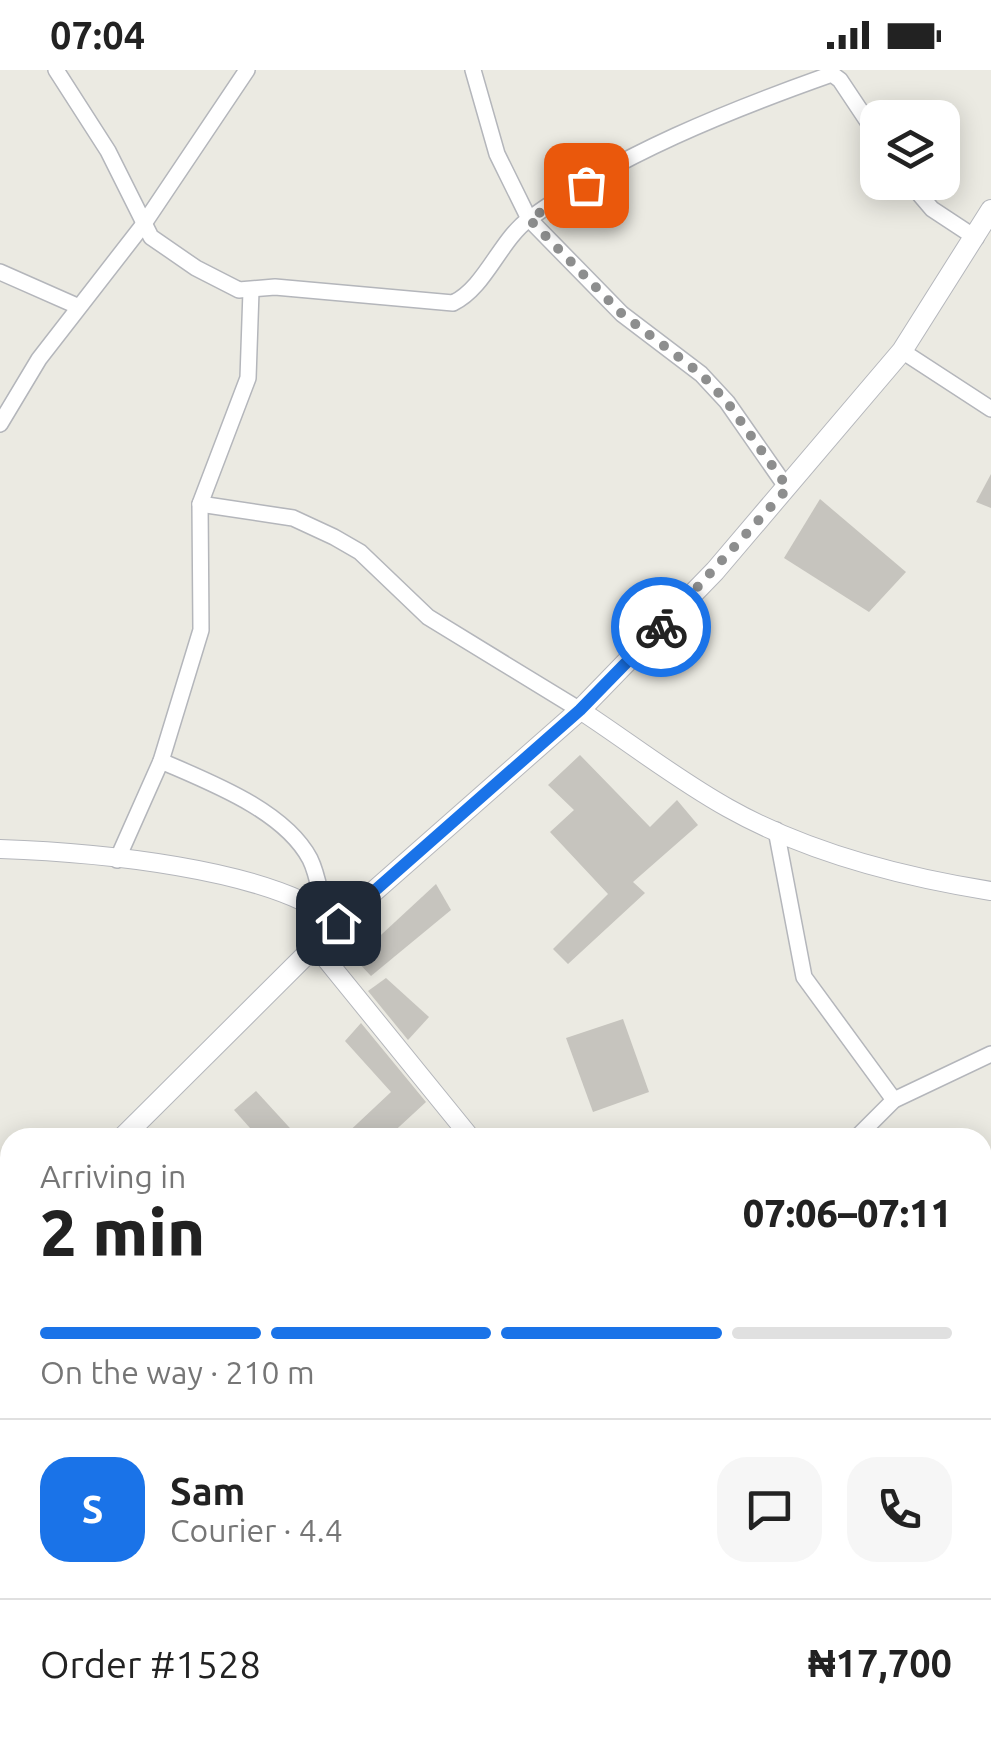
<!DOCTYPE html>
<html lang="en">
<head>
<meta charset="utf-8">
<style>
  :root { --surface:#fff; --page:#f6f6f6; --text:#222; --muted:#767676; --line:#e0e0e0; --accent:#1a73e8 }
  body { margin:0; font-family:Ubuntu,sans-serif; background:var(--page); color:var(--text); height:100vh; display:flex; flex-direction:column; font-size:38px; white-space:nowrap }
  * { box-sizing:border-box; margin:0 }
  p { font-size:32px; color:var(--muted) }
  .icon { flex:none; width:55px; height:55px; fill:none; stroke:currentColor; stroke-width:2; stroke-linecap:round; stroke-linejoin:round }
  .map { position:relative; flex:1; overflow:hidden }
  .side { position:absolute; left:0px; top:1058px; width:992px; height:622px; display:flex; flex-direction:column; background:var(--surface); border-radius:30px 30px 0 0; box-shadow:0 5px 25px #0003 }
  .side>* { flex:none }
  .controls { position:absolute; left:860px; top:30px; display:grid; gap:20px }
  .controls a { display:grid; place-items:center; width:100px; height:100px; border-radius:20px; background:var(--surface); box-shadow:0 5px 25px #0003; font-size:50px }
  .pin { position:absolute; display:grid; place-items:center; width:85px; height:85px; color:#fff; margin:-42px; border-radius:20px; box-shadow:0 5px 15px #0006 }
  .courier { position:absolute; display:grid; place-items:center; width:100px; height:100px; margin:-50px; border:8px solid #1a73e8; border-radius:50%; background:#fff; color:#222; box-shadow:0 2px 12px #0007 }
  .summary em { font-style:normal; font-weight:800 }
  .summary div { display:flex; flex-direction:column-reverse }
  .summary { display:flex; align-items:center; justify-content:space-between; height:170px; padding:0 40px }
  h1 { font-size:65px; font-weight:800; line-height:75px }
  .bar { display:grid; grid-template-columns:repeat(4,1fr); gap:15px 10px; align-content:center; height:120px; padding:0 40px }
  .bar i { height:12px; border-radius:8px; background:var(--line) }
  .bar .on { background:var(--accent) }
  .bar p { grid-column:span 4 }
  .line { display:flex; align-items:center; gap:25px; padding:0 40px; border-top:2px solid var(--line) }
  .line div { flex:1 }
  .round { display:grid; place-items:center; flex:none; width:105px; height:105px; border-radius:30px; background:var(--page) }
  .status { display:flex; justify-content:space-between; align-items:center; height:70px; padding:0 50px; background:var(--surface); direction:ltr }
  .status svg { height:28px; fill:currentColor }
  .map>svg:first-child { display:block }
  .building { fill:#c6c4be }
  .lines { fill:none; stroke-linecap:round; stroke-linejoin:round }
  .minor-casing { stroke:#b4b6bb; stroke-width:18 }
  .tertiary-casing { stroke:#b4b6bb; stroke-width:20 }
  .secondary-casing { stroke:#b5b7bc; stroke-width:22 }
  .minor { stroke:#fff; stroke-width:15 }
  .tertiary { stroke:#fff; stroke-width:18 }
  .secondary { stroke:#fff; stroke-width:20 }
  .done { stroke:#8d8e8e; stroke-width:10; stroke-dasharray:0 18 }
  .route { stroke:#1a73e8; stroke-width:12 }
</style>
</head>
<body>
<div class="status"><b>07:04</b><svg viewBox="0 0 49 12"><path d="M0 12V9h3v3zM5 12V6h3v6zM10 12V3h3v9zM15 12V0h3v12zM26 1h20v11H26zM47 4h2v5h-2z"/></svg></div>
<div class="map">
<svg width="991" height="1679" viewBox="0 0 991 1679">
  <rect width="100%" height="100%" fill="#ebeae2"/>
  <g class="building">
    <polygon points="991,404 991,438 976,432"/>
    <polygon points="820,429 906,502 869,542 784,488"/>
    <polygon points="580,685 650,757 677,730 698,755 633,812 645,823 568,894 553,879 608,824 550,762 574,740 548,715"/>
    <polygon points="436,814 451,840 371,906 355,889"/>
    <polygon points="386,908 429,947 408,970 368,921"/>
    <polygon points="623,949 649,1022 593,1042 566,968"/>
    <polygon points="361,953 426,1032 387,1068 342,1068 391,1022 345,971"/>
    <polygon points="256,1021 299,1068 259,1068 234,1040"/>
  </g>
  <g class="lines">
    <g class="minor-casing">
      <g id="minor">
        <path d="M56 0 108 81 151 167 196 198 239 220 275 217 453 233C485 218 500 170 529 149 617 85 730 40 832 4L840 10 878 67"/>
        <polyline points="473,0 497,84 529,149 622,244 701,304 727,332 787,418"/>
        <polyline points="909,112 932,139 976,168"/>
        <polyline points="0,202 77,236"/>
        <polyline points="902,281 991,339"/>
        <polyline points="0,354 39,289 143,155 247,0"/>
        <polyline points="200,434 293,448 334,467 360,482 428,547 580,640"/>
        <path d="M161 691C209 712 284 740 310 789 318 805 320 825 325 842"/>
        <polyline points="776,760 804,907 894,1030"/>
        <polyline points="117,790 161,691 201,560 200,434 248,308 251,221"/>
        <polyline points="856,1068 894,1030 991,984"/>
        <polyline points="0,1104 10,1108"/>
        <polyline points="982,1268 991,1269"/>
        <polyline points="0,1328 10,1342"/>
        <polyline points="982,1426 991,1412"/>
        <polyline points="0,1477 10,1483"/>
        <polyline points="239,1670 249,1679"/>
        <polyline points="796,1670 797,1679"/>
        <polyline points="34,1679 34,1670"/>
        <polyline points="398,1679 402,1670"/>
      </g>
    </g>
    <g class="tertiary-casing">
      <g id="tertiary">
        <path d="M580 640C629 672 676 709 728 738 806 782 903 807 991 821"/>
        <path d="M0 779C88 782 271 797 338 853"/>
        <polyline points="316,877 471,1068"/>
        <polyline points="982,1460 991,1466"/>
      </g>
    </g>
    <g class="secondary-casing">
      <g id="secondary">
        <polyline points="122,1068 338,853 580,640 715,501 902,281 991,140"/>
        <polyline points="0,1201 10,1189"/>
      </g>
    </g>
    <use href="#minor" class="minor"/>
    <use href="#tertiary" class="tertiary"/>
    <use href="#secondary" class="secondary"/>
  </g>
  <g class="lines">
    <polyline class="done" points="586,115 529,149 622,244 701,304 727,332 788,418 661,557"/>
    <polyline class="route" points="338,853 580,640 661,557"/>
  </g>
</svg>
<div class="controls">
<a><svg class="icon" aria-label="layers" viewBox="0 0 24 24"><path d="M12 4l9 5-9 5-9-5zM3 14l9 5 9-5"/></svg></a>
</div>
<div class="pin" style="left:586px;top:115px;background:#ea580c"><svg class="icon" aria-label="bag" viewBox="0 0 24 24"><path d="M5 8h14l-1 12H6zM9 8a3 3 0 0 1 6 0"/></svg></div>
<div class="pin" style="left:338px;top:853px;background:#1f2937"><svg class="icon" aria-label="home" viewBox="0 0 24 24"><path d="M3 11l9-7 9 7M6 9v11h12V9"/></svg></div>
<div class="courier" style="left:661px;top:557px"><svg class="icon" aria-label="bike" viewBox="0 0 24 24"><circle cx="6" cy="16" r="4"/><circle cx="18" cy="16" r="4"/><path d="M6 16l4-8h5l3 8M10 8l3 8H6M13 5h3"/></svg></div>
<section class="side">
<div class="summary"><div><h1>2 min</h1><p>Arriving in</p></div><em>07:06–07:11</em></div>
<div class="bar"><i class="on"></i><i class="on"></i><i class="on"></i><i></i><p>On the way · 210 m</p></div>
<div class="line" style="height:180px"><b class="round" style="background:var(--accent);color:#fff">S</b><div><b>Sam</b><p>Courier · 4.4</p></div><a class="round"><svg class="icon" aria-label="chat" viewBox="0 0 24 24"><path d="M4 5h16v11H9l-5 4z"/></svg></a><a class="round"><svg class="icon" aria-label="phone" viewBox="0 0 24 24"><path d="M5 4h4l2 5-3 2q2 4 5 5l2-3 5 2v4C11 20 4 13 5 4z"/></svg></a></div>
<div class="line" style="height:130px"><div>Order #1528</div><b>₦17,700</b></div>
</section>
</div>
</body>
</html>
